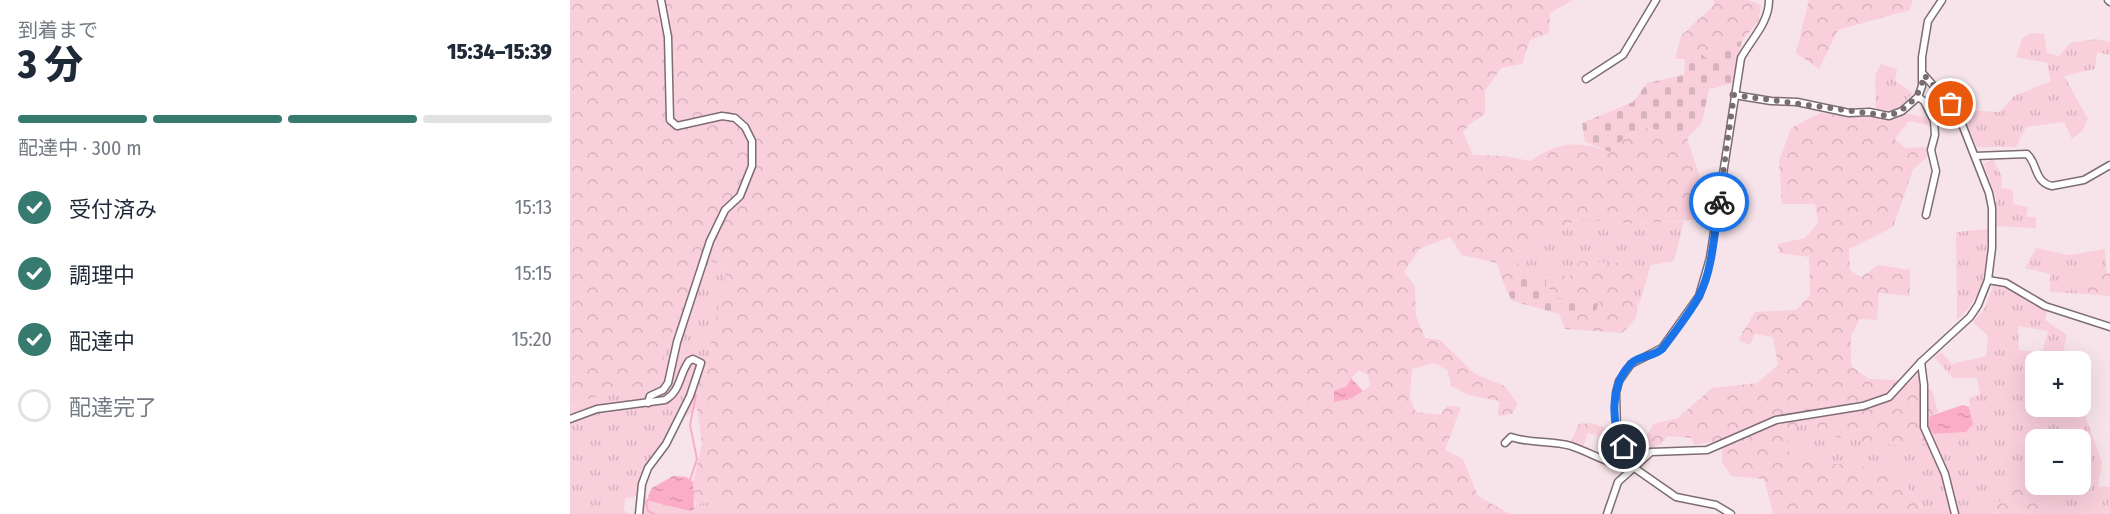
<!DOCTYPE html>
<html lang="ja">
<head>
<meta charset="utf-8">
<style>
  :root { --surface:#fff; --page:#f2f2f3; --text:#1f2937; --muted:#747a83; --line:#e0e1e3; --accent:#377b70 }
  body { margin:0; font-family:"Fira Sans Condensed","Noto Sans JP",sans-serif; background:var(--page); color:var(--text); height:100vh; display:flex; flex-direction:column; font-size:22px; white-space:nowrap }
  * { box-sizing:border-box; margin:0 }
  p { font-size:20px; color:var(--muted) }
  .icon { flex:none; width:33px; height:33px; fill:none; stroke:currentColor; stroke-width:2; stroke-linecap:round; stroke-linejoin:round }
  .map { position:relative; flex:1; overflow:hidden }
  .panel { display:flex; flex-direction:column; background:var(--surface); width:570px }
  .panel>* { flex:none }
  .fabs { position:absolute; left:1455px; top:351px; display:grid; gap:12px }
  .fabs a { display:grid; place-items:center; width:66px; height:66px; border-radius:12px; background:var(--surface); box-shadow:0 6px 24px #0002; font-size:30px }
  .pin { position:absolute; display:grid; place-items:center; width:51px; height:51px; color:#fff; margin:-26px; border:3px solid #fff; border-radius:50%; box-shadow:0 2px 6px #0007 }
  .courier { position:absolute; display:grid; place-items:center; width:60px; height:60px; margin:-30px; border:4px solid #1a73e8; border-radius:50%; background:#fff; color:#222; box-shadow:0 2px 8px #0007 }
  .summary em { font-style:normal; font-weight:800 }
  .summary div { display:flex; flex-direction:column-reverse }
  .summary { display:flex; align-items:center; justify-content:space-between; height:102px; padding:0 18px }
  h1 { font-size:39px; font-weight:800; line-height:45px }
  .bar { display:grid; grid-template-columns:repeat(4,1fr); gap:9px 6px; align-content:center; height:72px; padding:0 18px }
  .bar i { height:8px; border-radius:4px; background:var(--line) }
  .bar .current { background:var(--accent) }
  .bar p { grid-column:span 4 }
  ol { padding:0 18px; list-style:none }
  li { display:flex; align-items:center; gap:18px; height:66px }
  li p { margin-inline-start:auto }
  li .icon { padding:6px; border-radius:50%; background:var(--accent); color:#fff; stroke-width:4 }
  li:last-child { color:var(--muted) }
  li i { width:33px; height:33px; border:3px solid var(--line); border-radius:50% }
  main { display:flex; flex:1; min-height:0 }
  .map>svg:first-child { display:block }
  .grass { fill:url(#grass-tufts); fill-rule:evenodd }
  .forest { fill:url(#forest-crowns); fill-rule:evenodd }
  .cemetery { fill:url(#cemetery-stones) }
  .water { fill:url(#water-ripples) }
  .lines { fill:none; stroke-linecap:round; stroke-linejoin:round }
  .stream { stroke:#fbacc6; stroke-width:2 }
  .minor-casing { stroke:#7d6d72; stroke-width:9 }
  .minor { stroke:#fff; stroke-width:6 }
  .done { stroke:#796d71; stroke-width:6; stroke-dasharray:0 10.8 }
  .route { stroke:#1a73e8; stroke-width:8 }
</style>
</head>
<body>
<main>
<section class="panel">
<div class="summary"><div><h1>3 分</h1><p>到着まで</p></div><em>15:34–15:39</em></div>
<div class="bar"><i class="current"></i><i class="current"></i><i class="current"></i><i></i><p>配達中 · 300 m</p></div>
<ol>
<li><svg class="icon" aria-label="check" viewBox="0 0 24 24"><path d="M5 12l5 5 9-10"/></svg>受付済み<p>15:13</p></li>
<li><svg class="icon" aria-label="check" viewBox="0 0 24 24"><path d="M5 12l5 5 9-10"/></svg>調理中<p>15:15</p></li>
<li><svg class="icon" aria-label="check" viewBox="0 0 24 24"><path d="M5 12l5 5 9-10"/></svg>配達中<p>15:20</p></li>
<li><i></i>配達完了</li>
</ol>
</section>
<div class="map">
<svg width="1540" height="514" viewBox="0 0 1540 514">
  <defs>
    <pattern id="grass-tufts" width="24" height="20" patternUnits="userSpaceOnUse" patternTransform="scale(1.5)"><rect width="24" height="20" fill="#f9cfdc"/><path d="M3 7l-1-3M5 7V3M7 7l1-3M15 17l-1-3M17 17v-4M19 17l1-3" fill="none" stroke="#d6b2bd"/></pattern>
    <pattern id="forest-crowns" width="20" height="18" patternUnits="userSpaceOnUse" patternTransform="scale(1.5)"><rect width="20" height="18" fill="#f9cfdc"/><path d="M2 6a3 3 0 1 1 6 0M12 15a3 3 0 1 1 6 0" fill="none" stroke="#d6b2bd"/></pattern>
    <pattern id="cemetery-stones" width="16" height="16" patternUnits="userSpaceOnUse" patternTransform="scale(1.5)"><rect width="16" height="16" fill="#f9cfdc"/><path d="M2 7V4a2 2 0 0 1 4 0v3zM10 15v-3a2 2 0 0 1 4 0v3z" fill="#d6b2bd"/></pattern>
    <pattern id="water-ripples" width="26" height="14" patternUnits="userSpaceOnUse" patternTransform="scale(1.5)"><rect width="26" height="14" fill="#fbacc6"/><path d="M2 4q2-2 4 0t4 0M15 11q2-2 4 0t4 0" fill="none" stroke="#d894aa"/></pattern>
  </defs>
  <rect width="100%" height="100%" fill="#f7e4ea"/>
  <g class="grass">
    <polygon points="1461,33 1474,34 1477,53 1489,56 1500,43 1526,39 1540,42 1540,55 1527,52 1525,69 1494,76 1518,119 1512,131 1502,139 1494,122 1456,127 1446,147 1407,147 1391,110 1430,112 1444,96 1481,81 1477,63 1446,57 1452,39"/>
    <polygon points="1311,64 1327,69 1325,81 1343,93 1327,110 1306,109 1305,75"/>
    <polygon points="1423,159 1432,177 1431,188 1443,190 1443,204 1458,207 1456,217 1466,217 1466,228 1425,226 1426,198 1414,164"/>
    <polygon points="1009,219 1065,224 1114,221 1104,261 1081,265 1069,305 1061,290 1000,276 951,275 946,252"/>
    <path d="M1419 229C1414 271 1419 290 1387 320L1386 232Z"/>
    <polygon points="1466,248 1499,255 1535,249 1537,273 1514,273 1518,294 1480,292 1480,274 1455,268"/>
    <polygon points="130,255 158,269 127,408 111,420 97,448 79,467 73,494 80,501 124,509 126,504 154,500 169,514 71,514 74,504 73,494 55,499 54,510 58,514 0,514 0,408 18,399 84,386"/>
    <path d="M1424 283 1445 290 1477 311 1475 320 1497 335 1491 361 1466 362V406H1510L1511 372 1516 418 1532 462 1528 486 1540 487V514H1474L1476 485 1510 484V440H1466L1465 465 1441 487 1438 501 1409 510 1435 514H1352V508L1325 470 1250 462 1243 452 1219 456 1215 429 1244 422 1355 444 1364 434 1396 432 1402 424 1399 398 1410 394 1407 378H1383L1364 357 1371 352 1382 364 1416 356 1418 336 1403 322 1415 308ZM1448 326 1478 331 1472 353 1449 350Z"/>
  </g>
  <g class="forest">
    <path d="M0 0H1003L980 13 979 33 960 40 952 64 931 68 915 91V114L900 124 893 132 903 155 935 156 960 161C989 141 1008 140 1040 152 1073 120 1074 126 1117 138L1138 203 1133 219 1065 224 1009 219 946 252 951 275 944 287 934 285 927 263 892 255 880 237 849 249 834 272 845 286 846 316 855 338 870 340 905 374 935 386 948 404 942 414 928 416 929 401 898 395 882 386 877 370 864 363 842 369 840 398 846 412 870 415 877 406 891 407 875 450 893 459 908 496 940 514H169L154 501 126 504 122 496 123 482 132 444 127 408 157 268 130 256 84 386 18 399 0 407ZM789 371 798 374 800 385 793 391H764L777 386 781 378Z"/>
    <polygon points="1144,0 1178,0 1191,5 1189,20 1172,41 1153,45 1138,59 1126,51 1115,59 1105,59 1111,36 1144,5"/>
    <polygon points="1239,0 1343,0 1340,10 1268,30 1249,69 1226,53"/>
    <polygon points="1250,113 1324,119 1336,113 1356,118 1361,126 1339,121 1325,139 1335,148 1357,147 1359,155 1343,170 1323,227 1279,249 1280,270 1291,277 1308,265 1340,270 1340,296 1309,293 1307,320 1290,319 1281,336 1281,366 1299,379 1329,380 1338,384 1349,372 1351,387 1362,390 1368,412 1360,417 1358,428 1364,434 1355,444 1321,445 1252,435 1244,422 1215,429 1220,455 1243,452 1250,462 1325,470 1352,509 1352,514 1203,514 1194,479 1161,476 1152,462 1152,440 1124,445 1122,438 1097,436 1091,444 1069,455 1063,451 1057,441 1075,439 1083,424 1108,418 1142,388 1187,383 1208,365 1203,337 1185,334 1180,345 1168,340 1185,312 1226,310 1240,295 1239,257 1209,253 1208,244 1235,238 1248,223 1245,204 1212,204 1209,161 1221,128"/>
    <path d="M1010 261 1048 263 1064 272C1059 304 1082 307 1052 333L995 329 989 314H1025L988 298 976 286 977 275 1000 276Z"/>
    <polygon points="1514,272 1540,273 1540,296 1518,294"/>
    <polygon points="1022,423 1042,430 1045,440 1018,433 1013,447 1001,442 1009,424"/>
    <polygon points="1465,465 1466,484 1476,485 1474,514 1435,514 1408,510 1410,502 1438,501 1441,487"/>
  </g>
  <g class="cemetery">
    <path d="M1172 41 1163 83 1139 89 1132 123 1117 138C1074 126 1073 120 1040 152L1015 142 1012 123 1063 102 1077 83 1114 75 1115 59 1126 51 1138 59 1153 45Z"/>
    <polygon points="951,275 977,275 976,286 988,298 1029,301 1025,314 989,314 942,301 934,285 944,287"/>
  </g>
  <g class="water">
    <polygon points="781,378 793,391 782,398 764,402 764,391 777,386"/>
    <polygon points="1393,405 1399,407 1403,424 1396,432 1364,434 1358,428 1360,416"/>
    <polygon points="103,476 116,477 123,482 124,509 120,511 80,501 78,496 82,488"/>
  </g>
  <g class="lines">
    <g class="stream">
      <polyline points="119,483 127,459 120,425 126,395"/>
      <polyline points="79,499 76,502 78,511 84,514"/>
    </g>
    <g class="minor-casing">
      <g id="minor">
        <polyline points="1538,0 1540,2"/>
        <polyline points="1016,79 1053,55 1086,0"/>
        <polyline points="1164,95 1201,101 1227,102 1279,113 1299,112 1319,116 1332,111 1348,97 1352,86 1352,57 1358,21 1372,0"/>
        <polyline points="1348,97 1354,101 1364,121 1365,135 1361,150 1366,171 1356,215"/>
        <path d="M1405 156 1457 154C1468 164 1464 182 1482 186L1514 180 1540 165"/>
        <polyline points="1418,280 1436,283 1475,306 1540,327"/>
        <polyline points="1351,362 1354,385 1354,427 1375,474 1385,514"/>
        <polyline points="78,403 80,396 93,390 98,383 107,342 140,241 155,210 170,196 182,166 182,141 175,127 165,118 152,116 107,126 100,120 98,37 91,0"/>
        <path d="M0 419 27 409 95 400C111 391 109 374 119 361L123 359 131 363 120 396 96 444 78 468 72 484 69 514"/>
        <path d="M935 443 941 437C961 444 982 440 1001 446 1022 453 1041 466 1063 467"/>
        <polyline points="1037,514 1048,482 1081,452 1137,450 1206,420 1293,406 1319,397 1351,362 1400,317 1408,305 1418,280 1422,248 1422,208 1419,193 1388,114 1354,75"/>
        <path d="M1161 514 1146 505 1106 497 1063 467 1062 459 1047 434 1046 393 1049 381 1061 364 1092 348 1129 296 1140 258 1171 58C1182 38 1199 23 1199 0"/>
      </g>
    </g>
    <use href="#minor" class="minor"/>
  </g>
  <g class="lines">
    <path class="done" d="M1149 202 1164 95 1319 116C1339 108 1350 97 1354 75L1381 104"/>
    <path class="route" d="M1054 447C1040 423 1040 382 1063 362 1072 355 1083 357 1092 349 1100 339 1123 308 1129 296 1143 269 1144 233 1149 202"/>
  </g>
</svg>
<div class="fabs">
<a>+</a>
<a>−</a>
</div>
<div class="pin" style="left:1381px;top:104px;background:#ea580c"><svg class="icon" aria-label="bag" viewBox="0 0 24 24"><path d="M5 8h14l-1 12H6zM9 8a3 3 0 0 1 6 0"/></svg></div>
<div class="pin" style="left:1054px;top:447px;background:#1f2937"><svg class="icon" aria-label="home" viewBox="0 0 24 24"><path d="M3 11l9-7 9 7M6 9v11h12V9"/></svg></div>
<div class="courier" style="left:1149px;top:202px"><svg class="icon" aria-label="bike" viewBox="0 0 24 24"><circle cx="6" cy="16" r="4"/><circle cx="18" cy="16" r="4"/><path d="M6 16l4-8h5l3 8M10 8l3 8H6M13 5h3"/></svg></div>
</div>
</main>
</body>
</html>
